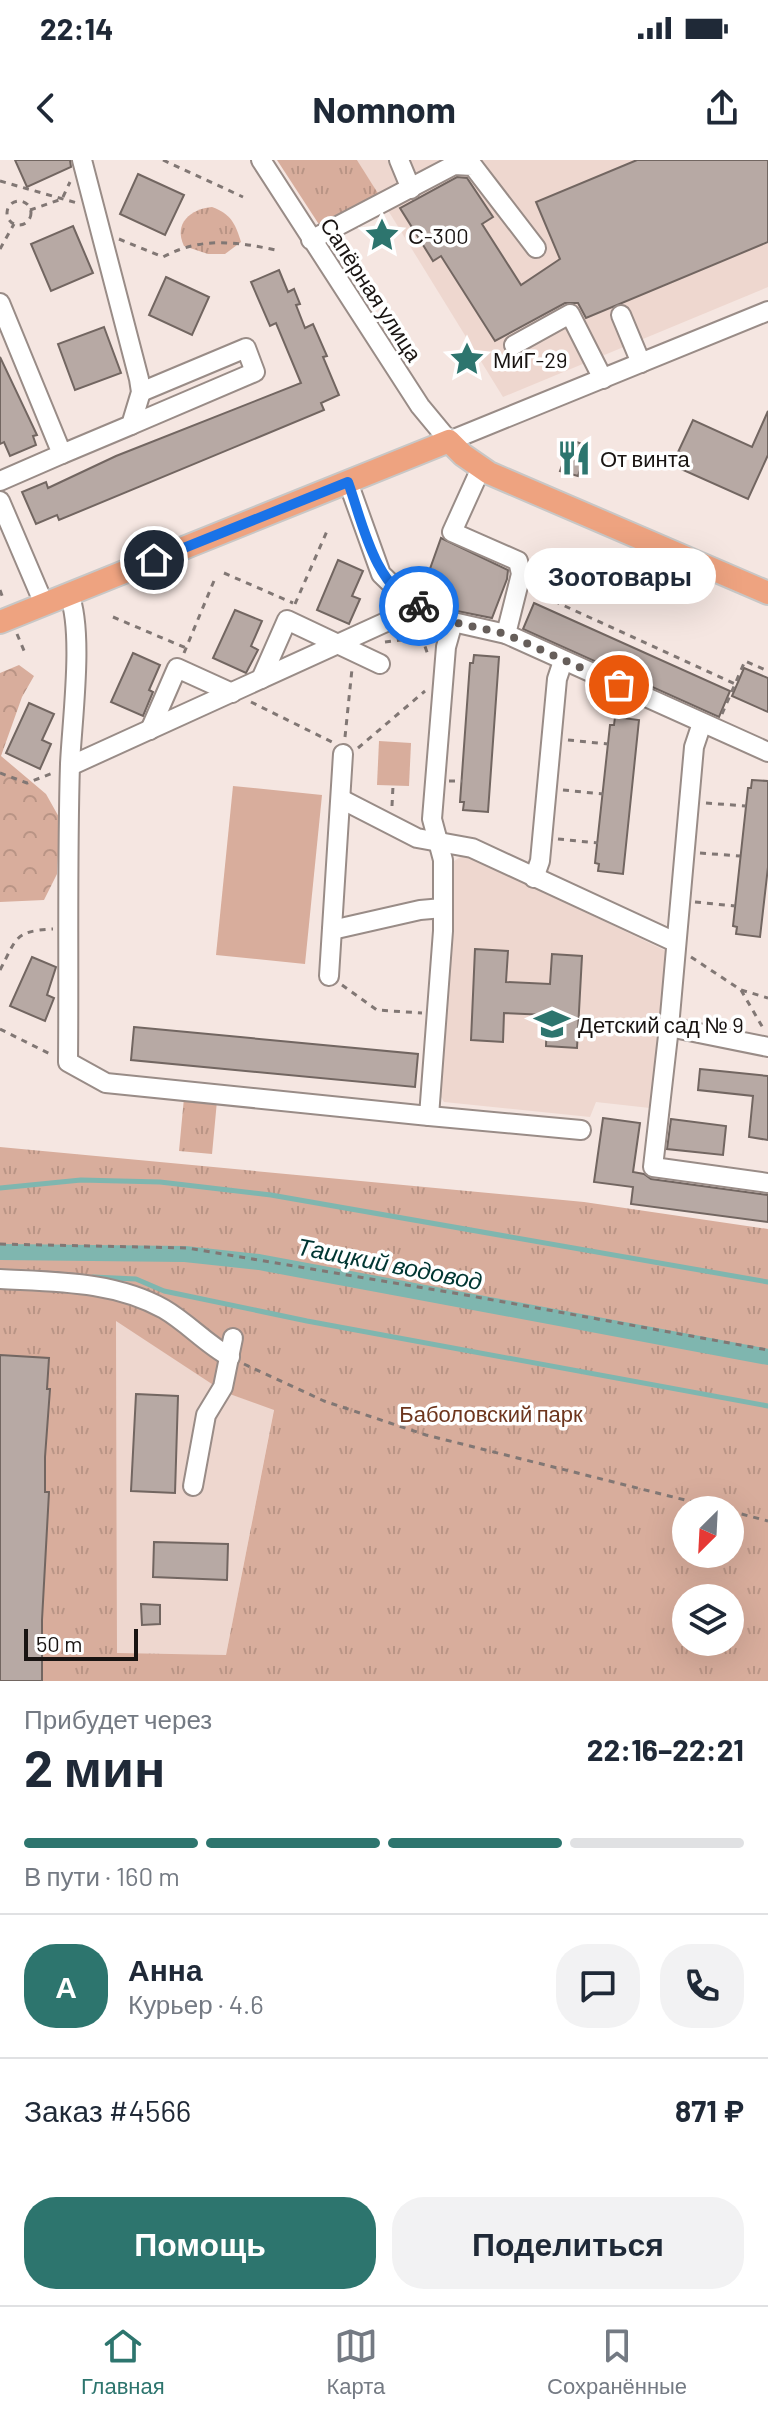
<!DOCTYPE html>
<html lang="ru">
<head>
<meta charset="utf-8">
<style>
  :root { --surface:#fff; --page:#f2f2f3; --text:#1f2937; --muted:#747a83; --line:#e0e1e3; --accent:#2d756e }
  body { margin:0; font-family:Barlow,sans-serif; background:var(--page); color:var(--text); height:100vh; display:flex; flex-direction:column; font-size:30px; white-space:nowrap }
  * { box-sizing:border-box; margin:0 }
  p { font-size:26px; color:var(--muted) }
  .icon { flex:none; width:44px; height:44px; fill:none; stroke:currentColor; stroke-width:2; stroke-linecap:round; stroke-linejoin:round }
  .map { position:relative; height:1521px; overflow:hidden }
  .drawer { display:flex; flex-direction:column; background:var(--surface); flex:1 }
  .drawer>* { flex:none }
  .needle { width:52px; rotate:204deg }
  .fabs { position:absolute; left:672px; top:1336px; display:grid; gap:16px }
  .fabs a { display:grid; place-items:center; width:72px; height:72px; border-radius:50%; background:var(--surface); box-shadow:0 8px 32px #0002; font-size:40px }
  .scale { position:absolute; left:24px; bottom:20px; width:114px; box-sizing:border-box; padding-left:8px; border:4px solid #191412; border-top:0; font-size:22px; line-height:28px; white-space:nowrap; color:#191412; -webkit-text-stroke:6px #fff; paint-order:stroke }
  .pin { position:absolute; display:grid; place-items:center; width:68px; height:68px; color:#fff; margin:-34px; border:4px solid #fff; border-radius:50%; box-shadow:0 2px 8px #0007 }
  .courier { position:absolute; display:grid; place-items:center; width:80px; height:80px; margin:-40px; border:6px solid #1a73e8; border-radius:50%; background:#fff; color:#222; box-shadow:0 2px 10px #0007 }
  .bubble { position:absolute; height:56px; border-radius:28px; background:var(--surface); box-shadow:0 8px 32px #0002; font-size:26px; font-weight:700; line-height:56px; text-align:center }
  .summary em { font-style:normal; font-weight:700 }
  .summary div { display:flex; flex-direction:column-reverse }
  .summary { display:flex; align-items:center; justify-content:space-between; height:136px; padding:0 24px }
  h1 { font-size:52px; font-weight:700; line-height:60px }
  .bar { display:grid; grid-template-columns:repeat(4,1fr); gap:12px 8px; align-content:center; height:96px; padding:0 24px }
  .bar i { height:10px; border-radius:6px; background:var(--line) }
  .bar .selected { background:var(--accent) }
  .bar p { grid-column:span 4 }
  .line { display:flex; align-items:center; gap:20px; padding:0 24px; border-top:2px solid var(--line) }
  .line div { flex:1 }
  .round { display:grid; place-items:center; flex:none; width:84px; height:84px; border-radius:32px; background:var(--page) }
  .button { display:flex; gap:16px; margin-top:auto; padding:16px 24px }
  .button a { flex:1; height:92px; border-radius:32px; background:var(--accent); color:#fff; font-size:32px; font-weight:700; line-height:92px; text-align:center }
  .button a+a { background:var(--page); color:var(--text) }
  .status { display:flex; justify-content:space-between; align-items:center; height:56px; padding:0 40px; background:var(--surface); direction:ltr }
  .status svg { height:22px; fill:currentColor }
  header { display:flex; justify-content:space-between; align-items:center; height:104px; padding:0 24px; background:var(--surface); font-size:36px; font-weight:700 }
  .menu { display:flex; justify-content:space-around; align-items:center; height:112px; border-top:2px solid var(--line); background:var(--surface); font-size:22px; color:var(--muted) }
  .menu a { display:grid; justify-items:center; gap:4px }
  .menu .selected { color:var(--accent) }
  .map>svg:first-child { display:block }
  .built { fill:#eed7cf }
  .grass { fill:url(#grass-tufts); fill-rule:evenodd }
  .forest { fill:url(#forest-crowns) }
  .pitch { fill:#d8ad9c }
  .lines { fill:none; stroke-linecap:round; stroke-linejoin:round }
  .stream { stroke:#7fb6af; stroke-width:5 }
  .canal { stroke:#7fb6af; stroke-width:16 }
  .building { fill:#b7a9a4; stroke:#726661; stroke-width:2 }
  .minor-casing { stroke:#998c87; stroke-width:22 }
  .major-casing { stroke:#c8c7c6; stroke-width:26 }
  .path { stroke:#817774; stroke-width:3; stroke-dasharray:6 6; stroke-linecap:butt }
  .minor { stroke:#fff; stroke-width:18 }
  .major { stroke:#eea380; stroke-width:22 }
  .done { stroke:#665e5a; stroke-width:8; stroke-dasharray:0 14.4 }
  .route { stroke:#1a73e8; stroke-width:10 }
  .labels { text-anchor:middle; dominant-baseline:central; stroke-width:7; stroke-linejoin:round; paint-order:stroke }
  .poi-label { font-size:22px; fill:#191412; stroke:#fff; text-anchor:start }
  .street-label { font-size:22px; fill:#191412; stroke:#fff }
  .park-label { font-size:22px; fill:#6d351d; stroke:#fff }
  .water-label { font-size:24px; font-style:italic; fill:#003632; stroke:#fff }
</style>
</head>
<body>
<div class="status"><b>22:14</b><svg viewBox="0 0 49 12"><path d="M0 12V9h3v3zM5 12V6h3v6zM10 12V3h3v9zM15 12V0h3v12zM26 1h20v11H26zM47 4h2v5h-2z"/></svg></div>
<header><svg class="icon" aria-label="back" viewBox="0 0 24 24"><path d="M15 5l-7 7 7 7"/></svg>Nomnom<svg class="icon" aria-label="share" viewBox="0 0 24 24"><path d="M12 15V3M7 8l5-5 5 5M5 13v7h14v-7"/></svg></header>
<div class="map">
<svg width="768" height="1521" viewBox="0 0 768 1521">
  <defs>
    <pattern id="grass-tufts" width="24" height="20" patternUnits="userSpaceOnUse" patternTransform="scale(2)"><rect width="24" height="20" fill="#d8ad9c"/><path d="M3 7l-1-3M5 7V3M7 7l1-3M15 17l-1-3M17 17v-4M19 17l1-3" fill="none" stroke="#b99485"/></pattern>
    <pattern id="forest-crowns" width="20" height="18" patternUnits="userSpaceOnUse" patternTransform="scale(2)"><rect width="20" height="18" fill="#d8ad9c"/><path d="M2 6a3 3 0 1 1 6 0M12 15a3 3 0 1 1 6 0" fill="none" stroke="#b99485"/></pattern>
  </defs>
  <rect width="100%" height="100%" fill="#f5e6e1"/>
  <g class="built">
    <polygon points="357,0 768,0 768,127 503,237"/>
    <polygon points="465,694 666,791 650,948 596,942 590,957 444,942 441,937 454,701"/>
    <polygon points="116,1160 224,1232 274,1249 226,1495 117,1494"/>
  </g>
  <g class="grass">
    <polygon points="277,0 357,0 379,35 320,66"/>
    <path d="M212 47C231 54 235 63 241 82L225 94H208L184 86C173 63 191 49 212 47Z"/>
    <polygon points="184,938 217,941 212,994 179,991"/>
    <path d="M0 987 584 1042 768 1069V1521H0ZM116 1161 224 1232 274 1250 226 1495 117 1493ZM686 1350H730V1394H686ZM686 1438H730V1482H686Z"/>
  </g>
  <polygon class="forest" points="19,505 34,516 22,537 1,596 46,634 60,659 57,714 44,740 0,742 0,513"/>
  <g class="pitch">
    <polygon points="379,581 411,583 409,626 377,625"/>
    <polygon points="233,626 322,635 305,804 216,795"/>
  </g>
  <g class="lines">
    <g class="stream">
      <polyline points="0,1028 81,1020 160,1022 271,1035 768,1122"/>
      <polyline points="93,1117 136,1119 164,1131 307,1161 768,1246"/>
    </g>
    <polyline class="canal" points="0,1092 185,1094 259,1102 768,1197"/>
  </g>
  <g class="building">
    <polygon points="15,0 70,0 71,7 27,27"/>
    <polygon points="637,0 768,0 768,82 586,158 578,143 565,143 495,181 441,96 433,101 400,48 457,17 467,18 493,57 482,64 521,125 560,99 536,42"/>
    <polygon points="138,14 184,35 165,75 120,54"/>
    <polygon points="73,66 93,113 51,131 31,84"/>
    <polygon points="279,110 288,132 294,129 300,144 296,145 305,168 313,164 327,196 323,197 339,235 321,243 324,250 59,360 57,355 36,364 22,332 46,322 48,328 116,296 301,223 276,163 270,166 251,122"/>
    <polygon points="166,117 209,137 192,175 149,155"/>
    <polygon points="104,167 121,213 75,230 58,184"/>
    <polygon points="0,197 37,275 33,276 36,285 10,296 4,282 0,284"/>
    <polygon points="768,251 768,295 748,339 672,305 693,260 752,287"/>
    <polygon points="571,280 588,286 578,316 560,311"/>
    <polygon points="441,378 508,410 507,419 492,458 457,451 421,434"/>
    <polygon points="338,400 363,411 352,436 360,439 349,464 317,450"/>
    <polygon points="534,443 730,531 719,557 523,469"/>
    <polygon points="235,450 262,461 251,486 258,490 246,513 213,498"/>
    <polygon points="133,493 160,505 149,530 153,532 143,556 111,542"/>
    <polygon points="474,495 499,497 488,652 463,650 464,642 460,642 470,503 473,503"/>
    <polygon points="744,508 768,518 768,552 732,536"/>
    <polygon points="29,543 54,554 42,580 51,584 40,609 6,593"/>
    <polygon points="615,557 639,560 623,714 598,711 599,704 595,703 610,565 614,565"/>
    <polygon points="752,620 768,621 768,707 760,777 736,774 737,767 733,766 748,628 751,628"/>
    <polygon points="475,789 508,791 506,822 550,824 552,794 582,796 577,888 546,886 547,855 504,853 503,882 471,880"/>
    <polygon points="32,797 56,807 47,835 54,838 45,861 10,846"/>
    <polygon points="134,867 418,894 415,927 131,900"/>
    <polygon points="700,909 768,916 768,980 749,977 753,936 698,930"/>
    <polygon points="603,958 640,963 633,1012 644,1014 651,1019 768,1035 768,1062 631,1044 633,1027 594,1022"/>
    <polygon points="671,959 726,966 723,995 667,989"/>
    <polygon points="0,1195 49,1198 47,1229 50,1229 45,1297 45,1332 49,1332 42,1460 42,1521 0,1521"/>
    <polygon points="136,1234 178,1236 175,1333 131,1331"/>
    <polygon points="154,1382 228,1384 227,1420 153,1417"/>
    <polygon points="141,1444 160,1445 160,1464 142,1465"/>
  </g>
  <g class="lines">
    <g class="minor-casing">
      <g id="minor">
        <polyline points="261,0 420,246 449,281 768,151"/>
        <polyline points="399,0 411,29"/>
        <polyline points="311,80 454,5 473,6 536,88"/>
        <polyline points="0,143 62,294 0,321"/>
        <polyline points="621,155 641,203"/>
        <polyline points="514,185 570,154 603,219"/>
        <polyline points="131,265 255,212 246,188 141,232"/>
        <polyline points="62,294 131,265 141,232 139,219 82,0"/>
        <polyline points="481,308 452,372 518,401 521,414 506,474"/>
        <polyline points="0,341 44,444"/>
        <path d="M69 434C84 472 72 560 70 604 67 703 69 803 68 902L106 923 429 956 443 771V700L432 659 446 487 453 462 411 443 381 414 348 322"/>
        <polyline points="453,462 506,474 768,592"/>
        <polyline points="261,519 287,460 380,504"/>
        <polyline points="702,563 694,587 669,867 768,887"/>
        <polyline points="150,570 177,508 232,533"/>
        <polyline points="70,606 397,457 411,443"/>
        <polyline points="341,639 417,678 472,688 675,782"/>
        <polyline points="534,718 540,701 557,519 563,501"/>
        <polyline points="332,770 420,750 443,748"/>
        <polyline points="329,816 343,594"/>
        <polyline points="669,867 653,1007 768,1023"/>
        <polyline points="429,956 581,970"/>
        <path d="M0 1119C56 1122 114 1121 164 1149 188 1163 206 1184 230 1197"/>
        <polyline points="193,1326 206,1255 223,1227 233,1178"/>
      </g>
    </g>
    <g class="major-casing">
      <polyline id="major" points="0,462 449,281 463,295 489,313 768,433"/>
    </g>
    <g class="path">
      <polyline points="163,0 243,37"/>
      <polyline points="0,21 77,43"/>
      <circle cx="19" cy="53" r="12"/>
      <polyline points="30,50 62,39 70,22"/>
      <path d="M119 79 163 97C202 76 239 82 280 91"/>
      <polyline points="0,89 14,64"/>
      <polyline points="224,413 293,443"/>
      <polyline points="0,430 4,441"/>
      <polyline points="532,431 735,524"/>
      <polyline points="295,444 327,371"/>
      <polyline points="113,457 186,488"/>
      <polyline points="417,464 428,495"/>
      <polyline points="17,474 25,493"/>
      <polyline points="385,482 433,476"/>
      <polyline points="184,493 216,416"/>
      <polyline points="251,542 334,583"/>
      <polyline points="722,554 745,501 768,511"/>
      <polyline points="345,577 352,509"/>
      <polyline points="568,580 608,584"/>
      <polyline points="358,588 425,531"/>
      <polyline points="0,613 27,623 53,613"/>
      <polyline points="449,621 462,621"/>
      <polyline points="563,630 603,634"/>
      <polyline points="706,643 746,646"/>
      <polyline points="392,646 393,626"/>
      <polyline points="558,679 598,683"/>
      <polyline points="700,693 740,696"/>
      <polyline points="695,742 735,746"/>
      <polyline points="691,797 741,830 768,838"/>
      <path d="M0 810C17 778 14 771 53 769"/>
      <polyline points="342,825 377,850 422,853"/>
      <polyline points="741,830 763,868"/>
      <polyline points="0,869 50,894"/>
      <polyline points="0,1084 187,1088 460,1134 768,1190"/>
      <polyline points="244,1204 324,1241 426,1275 725,1350"/>
      <polyline points="730,1351 768,1361"/>
    </g>
    <use href="#minor" class="minor"/>
    <use href="#major" class="major"/>
  </g>
  <g class="lines">
    <polyline class="done" points="419,446 453,462 506,474 619,525"/>
    <path class="route" d="M154 400 348 322C363 364 374 426 419 446"/>
  </g>
  <defs>
    <g id="sight-bare" transform="scale(2.76)"><path d="M0-6L1.8-2.2L6-1.7L2.9 1.2L3.7 5.4L0 3.3L-3.7 5.4L-2.9 1.2L-6-1.7L-1.8-2.2Z" fill="#2d756e" stroke="#fff" stroke-width="2.5" paint-order="stroke"/></g>
    <g id="restaurant-bare" transform="scale(2.76)"><path d="M-5-6h1v4h1v-4h1v4h1v-4h1v5L-1.5 .5V6h-2V.5L-5-1ZM5-6V6H3V1.5H1.5Q1.5-4 5-6Z" fill="#2d756e" stroke="#fff" stroke-width="2.5" paint-order="stroke"/></g>
    <g id="school-bare" transform="scale(2.76)"><path d="M0-5L7-2L0 1L-7-2ZM-4 1L0 2.5L4 1V4Q0 6-4 4Z" fill="#2d756e" stroke="#fff" stroke-width="2.5" paint-order="stroke"/></g>
  </defs>
  <g fill-rule="evenodd">
    <use href="#sight-bare" x="382" y="75"/>
    <use href="#sight-bare" x="467" y="199"/>
    <use href="#restaurant-bare" x="574" y="298"/>
    <use href="#school-bare" x="552" y="864"/>
  </g>
  <g class="labels">
    <g class="poi-label">
      <text x="408" y="75">С-300</text>
      <text x="493" y="199">МиГ-29</text>
      <text x="600" y="298">От винта</text>
      <text x="578" y="864">Детский сад № 9</text>
    </g>
    <g class="street-label">
      <text transform="translate(372 129) rotate(57)">Сапёрная улица</text>
    </g>
    <g class="park-label">
      <text x="491" y="1253">Баболовский парк</text>
    </g>
    <g class="water-label">
      <text transform="translate(390 1103) rotate(11)">Таицкий водовод</text>
    </g>
  </g>
</svg>
<div class="fabs">
<a><svg class="needle" viewBox="-14 -14 28 28"><path d="M0-13l5 13h-10z" fill="#e53935"/><path d="M0 13l5-13h-10z" fill="#747a83"/></svg></a>
<a><svg class="icon" aria-label="layers" viewBox="0 0 24 24"><path d="M12 4l9 5-9 5-9-5zM3 14l9 5 9-5"/></svg></a>
</div>
<div class="scale">50 m</div>
<div class="pin" style="left:619px;top:525px;background:#ea580c"><svg class="icon" aria-label="bag" viewBox="0 0 24 24"><path d="M5 8h14l-1 12H6zM9 8a3 3 0 0 1 6 0"/></svg></div>
<div class="pin" style="left:154px;top:400px;background:#1f2937"><svg class="icon" aria-label="home" viewBox="0 0 24 24"><path d="M3 11l9-7 9 7M6 9v11h12V9"/></svg></div>
<div class="courier" style="left:419px;top:446px"><svg class="icon" aria-label="bike" viewBox="0 0 24 24"><circle cx="6" cy="16" r="4"/><circle cx="18" cy="16" r="4"/><path d="M6 16l4-8h5l3 8M10 8l3 8H6M13 5h3"/></svg></div>
<div class="bubble" style="left:524px;top:388px;width:192px">Зоотовары</div>
</div>
<section class="drawer">
<div class="summary"><div><h1>2 мин</h1><p>Прибудет через</p></div><em>22:16–22:21</em></div>
<div class="bar"><i class="selected"></i><i class="selected"></i><i class="selected"></i><i></i><p>В пути · 160 m</p></div>
<div class="line" style="height:144px"><b class="round" style="background:var(--accent);color:#fff">А</b><div><b>Анна</b><p>Курьер · 4.6</p></div><a class="round"><svg class="icon" aria-label="chat" viewBox="0 0 24 24"><path d="M4 5h16v11H9l-5 4z"/></svg></a><a class="round"><svg class="icon" aria-label="phone" viewBox="0 0 24 24"><path d="M5 4h4l2 5-3 2q2 4 5 5l2-3 5 2v4C11 20 4 13 5 4z"/></svg></a></div>
<div class="line" style="height:104px"><div>Заказ #4566</div><b>871 ₽</b></div>
<div class="button"><a>Помощь</a><a>Поделиться</a></div>
</section>
<nav class="menu">
<a class="selected"><svg class="icon" aria-label="home" viewBox="0 0 24 24"><path d="M3 11l9-7 9 7M6 9v11h12V9"/></svg>Главная</a>
<a><svg class="icon" aria-label="map" viewBox="0 0 24 24"><path d="M3 6l6-2 6 2 6-2v14l-6 2-6-2-6 2zM9 4v14M15 6v14"/></svg>Карта</a>
<a><svg class="icon" aria-label="saved" viewBox="0 0 24 24"><path d="M7 4h10v16l-5-4-5 4z"/></svg>Сохранённые</a>
</nav>
</body>
</html>
